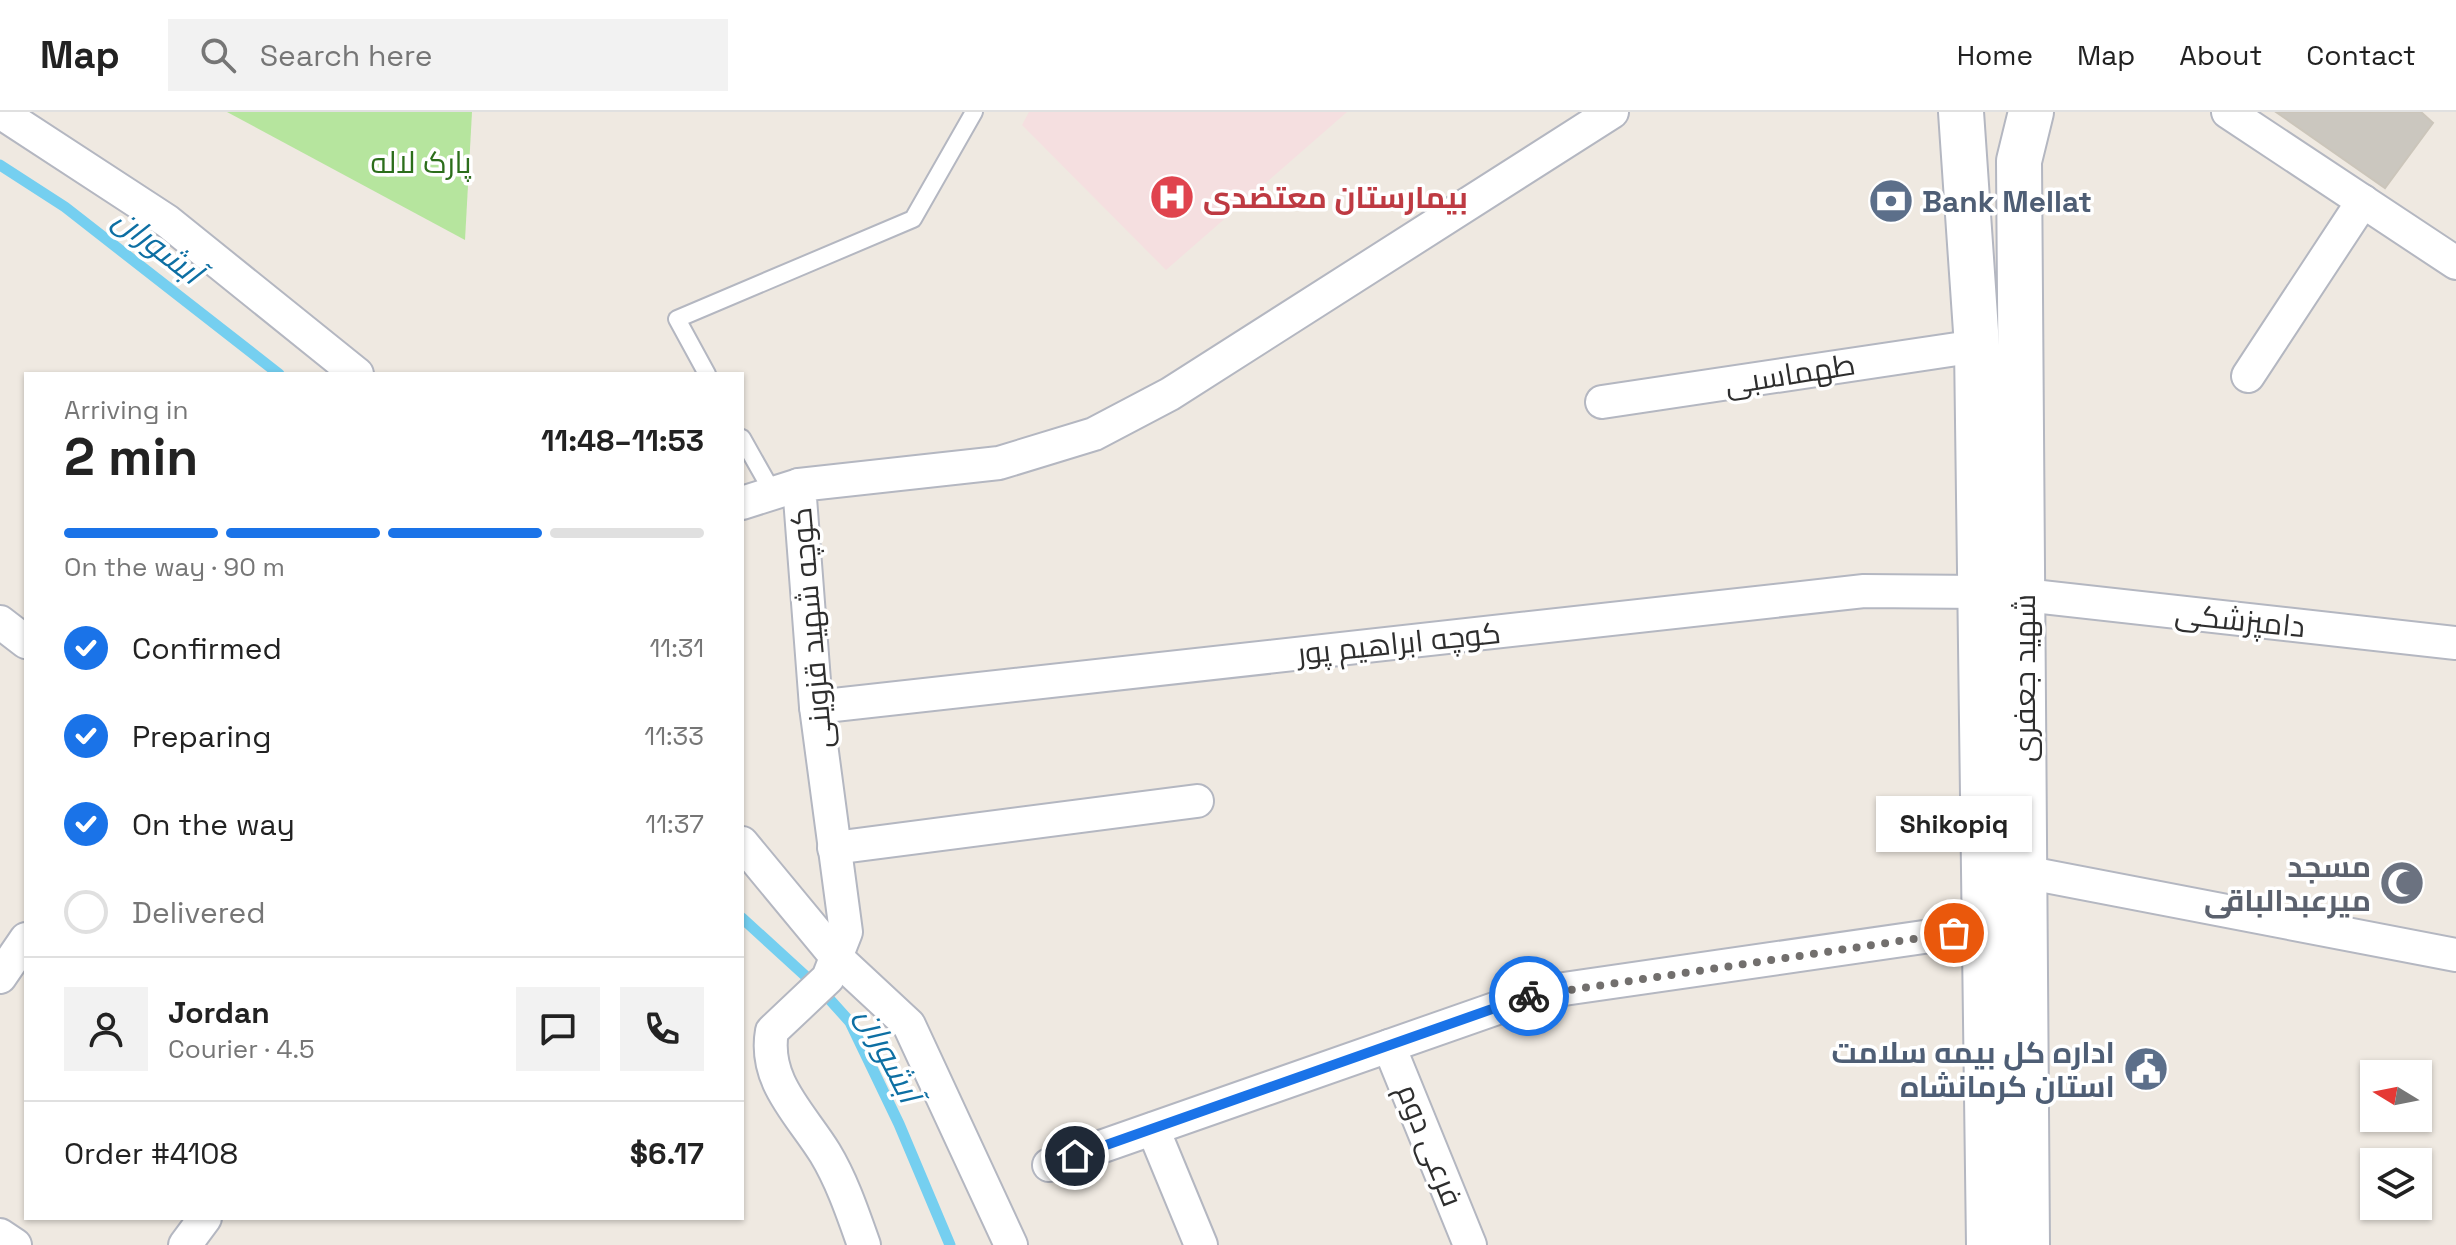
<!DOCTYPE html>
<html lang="en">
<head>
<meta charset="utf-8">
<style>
  :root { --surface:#fff; --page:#f2f2f2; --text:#222; --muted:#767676; --line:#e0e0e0; --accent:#1a73e8 }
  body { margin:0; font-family:"Space Grotesk",Cairo,sans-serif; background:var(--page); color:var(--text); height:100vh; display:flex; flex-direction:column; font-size:30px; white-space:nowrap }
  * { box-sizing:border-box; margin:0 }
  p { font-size:26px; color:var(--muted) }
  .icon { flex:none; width:44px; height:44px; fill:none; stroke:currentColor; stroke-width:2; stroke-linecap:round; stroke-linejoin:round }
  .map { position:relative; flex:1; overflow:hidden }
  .sheet { position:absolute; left:24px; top:260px; width:720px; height:848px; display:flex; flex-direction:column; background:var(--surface); border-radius:0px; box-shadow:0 2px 6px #0004 }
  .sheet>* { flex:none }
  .needle { width:52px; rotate:280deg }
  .fabs { position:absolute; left:2360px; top:948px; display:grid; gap:16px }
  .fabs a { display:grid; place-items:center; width:72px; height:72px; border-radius:0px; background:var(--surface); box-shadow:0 2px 6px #0004; font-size:40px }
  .pin { position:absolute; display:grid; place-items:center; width:68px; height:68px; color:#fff; margin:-34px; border:4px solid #fff; border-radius:50%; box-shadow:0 2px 8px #0007 }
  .courier { position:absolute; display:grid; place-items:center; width:80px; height:80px; margin:-40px; border:6px solid #1a73e8; border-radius:50%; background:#fff; color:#222; box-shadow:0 2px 10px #0007 }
  .bubble { position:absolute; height:56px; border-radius:0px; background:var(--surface); box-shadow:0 2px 6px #0004; font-size:26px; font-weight:700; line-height:56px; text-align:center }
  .overview em { font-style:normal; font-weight:700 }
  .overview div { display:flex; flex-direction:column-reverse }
  .overview { display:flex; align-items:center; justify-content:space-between; height:136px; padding:0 40px }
  h1 { font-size:52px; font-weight:700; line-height:60px }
  .bar { display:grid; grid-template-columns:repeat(4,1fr); gap:12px 8px; align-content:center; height:96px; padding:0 40px }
  .bar i { height:10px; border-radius:6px; background:var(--line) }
  .bar .on { background:var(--accent) }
  .bar p { grid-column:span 4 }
  .line { display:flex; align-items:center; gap:20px; padding:0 40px; border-top:2px solid var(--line) }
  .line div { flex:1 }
  .round { display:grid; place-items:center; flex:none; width:84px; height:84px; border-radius:0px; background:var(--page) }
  ol { padding:0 40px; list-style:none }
  li { display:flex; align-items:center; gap:24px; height:88px }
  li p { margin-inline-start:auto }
  li .icon { padding:8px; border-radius:50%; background:var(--accent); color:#fff; stroke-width:4 }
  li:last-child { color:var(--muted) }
  li i { width:44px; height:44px; border:4px solid var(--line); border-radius:50% }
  header { display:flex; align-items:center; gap:48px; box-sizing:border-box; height:112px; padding:0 40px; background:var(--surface); border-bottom:2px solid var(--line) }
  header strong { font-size:38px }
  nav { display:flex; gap:44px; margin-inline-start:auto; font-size:28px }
  .search { width:560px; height:72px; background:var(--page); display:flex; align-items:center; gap:20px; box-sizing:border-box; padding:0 28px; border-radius:0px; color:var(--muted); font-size:30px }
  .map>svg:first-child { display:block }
  .medical { fill:#f5dfe0 }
  .green { fill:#b6e59e }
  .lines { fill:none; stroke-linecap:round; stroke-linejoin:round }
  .stream { stroke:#75cff0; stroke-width:11 }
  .building { fill:#cbc7bf; stroke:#cbc5ba; stroke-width:2 }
  .lane-casing { stroke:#b4b7c1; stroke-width:20 }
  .street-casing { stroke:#b4b7c1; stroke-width:36 }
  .secondary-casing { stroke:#b4b7c1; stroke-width:48 }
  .lane { stroke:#fff; stroke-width:16 }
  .street { stroke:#fff; stroke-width:32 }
  .secondary { stroke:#fff; stroke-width:44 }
  .done { stroke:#726f6d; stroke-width:8; stroke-dasharray:0 14.4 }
  .route { stroke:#1a73e8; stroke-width:10 }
  .labels { text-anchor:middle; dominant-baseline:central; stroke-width:7; stroke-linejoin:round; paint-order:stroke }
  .park-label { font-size:30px; fill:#2c6e1b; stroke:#fff }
  .health-label { font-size:30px; font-weight:bold; fill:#be3a42; stroke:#fff; text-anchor:start }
  .service-label { font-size:30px; font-weight:bold; fill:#4e5e75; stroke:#fff; text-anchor:start }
  .street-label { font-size:30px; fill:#2e2e2e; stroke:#fff }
  .worship-label { font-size:30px; font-weight:bold; fill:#5b616d; stroke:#fff; text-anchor:end }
  .water-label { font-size:32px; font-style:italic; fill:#0d6fa3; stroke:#fff }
</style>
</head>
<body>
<header>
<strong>Map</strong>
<div class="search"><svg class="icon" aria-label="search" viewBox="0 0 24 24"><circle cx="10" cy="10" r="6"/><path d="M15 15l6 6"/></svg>Search here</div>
<nav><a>Home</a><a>Map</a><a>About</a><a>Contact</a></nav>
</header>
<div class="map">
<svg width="2456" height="1133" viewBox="0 0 2456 1133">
  <rect width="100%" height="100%" fill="#efe9e1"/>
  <polygon class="medical" points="1029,0 1347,0 1166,158 1022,13"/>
  <polygon class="green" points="227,0 472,0 465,128"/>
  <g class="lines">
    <g class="stream">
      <polyline points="0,53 65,95 279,262"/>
      <polyline points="742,806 823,880 850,910 899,1012 950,1133"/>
    </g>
  </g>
  <polygon class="building" points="2276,0 2421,0 2433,11 2385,76"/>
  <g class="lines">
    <g class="lane-casing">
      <g id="lane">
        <polyline points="707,262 677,207 913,107 974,0"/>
        <polyline points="742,326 773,381"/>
      </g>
    </g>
    <g class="street-casing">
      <g id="street">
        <polyline points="0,0 167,109 357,262"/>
        <polyline points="2228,0 2456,151"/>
        <polyline points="2248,264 2363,89"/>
        <polyline points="1602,290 1977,234"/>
        <polyline points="742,391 799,373"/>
        <polyline points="2025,483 2456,531"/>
        <polyline points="0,510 26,530"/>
        <polyline points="816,595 1864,479 1982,480"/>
        <polyline points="742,731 838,847 909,913 1011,1133"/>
        <polyline points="834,736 1197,689"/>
        <polyline points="2024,760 2456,843"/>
        <polyline points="0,865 26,827"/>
        <polyline points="1389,934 1470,1133"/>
        <polyline points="1153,1017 1201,1133"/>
        <polyline points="1049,1053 1543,880 1986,816"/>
        <polyline points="0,1123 15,1133"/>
        <polyline points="185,1133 205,1106"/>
        <path d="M864 1133C853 1102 842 1069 825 1041 801 1002 763 969 772 919L828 866 846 820 816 595 799 373 999 351 1094 322 1170 282 1612 0"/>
      </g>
    </g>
    <g class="secondary-casing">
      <g id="secondary">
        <polyline points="1961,0 1977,234 1989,1133"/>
        <polyline points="2027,1133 2019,49 2031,0"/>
      </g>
    </g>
    <use href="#lane" class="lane"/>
    <use href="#street" class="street"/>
    <use href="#secondary" class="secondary"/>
  </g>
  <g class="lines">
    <polyline class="done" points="1529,884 1954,821"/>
    <polyline class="route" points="1075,1044 1529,884"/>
  </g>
  <defs>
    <g id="hospital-disc" transform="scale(2.3)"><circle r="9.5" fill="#e0444e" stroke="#fff"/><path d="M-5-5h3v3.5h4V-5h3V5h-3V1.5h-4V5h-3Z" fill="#fff"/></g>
    <g id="bank-disc" transform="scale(2.3)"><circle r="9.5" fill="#5c6f8a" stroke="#fff"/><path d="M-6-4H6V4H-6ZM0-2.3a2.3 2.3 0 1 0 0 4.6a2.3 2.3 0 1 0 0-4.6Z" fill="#fff"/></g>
    <g id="mosque-disc" transform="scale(2.3)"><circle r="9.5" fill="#6b7280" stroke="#fff"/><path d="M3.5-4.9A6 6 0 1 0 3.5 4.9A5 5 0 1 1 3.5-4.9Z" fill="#fff"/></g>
    <g id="civic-disc" transform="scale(2.3)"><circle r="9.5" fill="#5c6f8a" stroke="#fff"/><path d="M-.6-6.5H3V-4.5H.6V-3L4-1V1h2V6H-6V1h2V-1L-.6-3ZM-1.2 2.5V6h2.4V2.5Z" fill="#fff"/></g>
  </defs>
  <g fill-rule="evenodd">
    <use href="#hospital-disc" x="1172" y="85"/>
    <use href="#bank-disc" x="1891" y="89"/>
    <use href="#mosque-disc" x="2402" y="771"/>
    <use href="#civic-disc" x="2146" y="957"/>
  </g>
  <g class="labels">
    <g class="park-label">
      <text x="421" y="50">پارک لاله</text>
    </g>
    <g class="health-label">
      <text x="1203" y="85">بیمارستان معتضدی</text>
    </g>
    <g class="service-label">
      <text x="1922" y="89">Bank Mellat</text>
      <text x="2115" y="940" text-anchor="end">اداره کل بیمه سلامت<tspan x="2115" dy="34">استان کرمانشاه</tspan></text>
    </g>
    <g class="street-label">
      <text transform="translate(1790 262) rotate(-9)">طهماسبی</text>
      <text transform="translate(2240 508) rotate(6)">دامپزشکی</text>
      <text transform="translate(811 516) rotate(-95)">کوچه شهید قزوینی</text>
      <text transform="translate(1399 531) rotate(-6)">کوچه ابراهیم پور</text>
      <text transform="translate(2024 566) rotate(-90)">شهید جعفری</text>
      <text transform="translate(1430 1033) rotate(68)">فرعی دوم</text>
    </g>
    <g class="worship-label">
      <text x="2371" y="754">مسجد<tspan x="2371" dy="34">میرعبدالباقی</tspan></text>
    </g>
    <g class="water-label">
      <text transform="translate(158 134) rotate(38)">آبشوران</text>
      <text transform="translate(889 943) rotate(63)">آبشوران</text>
    </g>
  </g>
</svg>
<div class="fabs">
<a><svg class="needle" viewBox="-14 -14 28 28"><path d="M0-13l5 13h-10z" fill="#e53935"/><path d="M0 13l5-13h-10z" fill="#767676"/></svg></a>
<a><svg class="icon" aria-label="layers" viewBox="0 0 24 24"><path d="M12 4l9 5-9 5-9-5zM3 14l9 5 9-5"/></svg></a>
</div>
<div class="pin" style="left:1954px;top:821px;background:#ea580c"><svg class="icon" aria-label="bag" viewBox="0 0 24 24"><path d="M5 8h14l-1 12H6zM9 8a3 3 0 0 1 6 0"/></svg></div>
<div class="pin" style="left:1075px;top:1044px;background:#1f2937"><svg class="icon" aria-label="home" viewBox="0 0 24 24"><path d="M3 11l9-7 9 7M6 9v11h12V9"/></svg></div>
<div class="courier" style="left:1529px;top:884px"><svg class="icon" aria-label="bike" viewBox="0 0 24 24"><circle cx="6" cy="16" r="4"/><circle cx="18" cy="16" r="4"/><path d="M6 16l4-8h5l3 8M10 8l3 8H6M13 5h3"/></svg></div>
<div class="bubble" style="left:1876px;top:684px;width:156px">Shikopiq</div>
<section class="sheet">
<div class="overview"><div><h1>2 min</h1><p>Arriving in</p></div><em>11:48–11:53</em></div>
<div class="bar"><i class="on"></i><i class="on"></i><i class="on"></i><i></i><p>On the way · 90 m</p></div>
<ol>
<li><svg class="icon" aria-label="check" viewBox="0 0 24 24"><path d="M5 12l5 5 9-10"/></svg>Confirmed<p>11:31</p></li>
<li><svg class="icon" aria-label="check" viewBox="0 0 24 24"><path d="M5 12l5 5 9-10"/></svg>Preparing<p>11:33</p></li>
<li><svg class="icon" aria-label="check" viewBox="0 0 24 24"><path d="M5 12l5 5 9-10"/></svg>On the way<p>11:37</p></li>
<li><i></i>Delivered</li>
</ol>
<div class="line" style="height:144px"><a class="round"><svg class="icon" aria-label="person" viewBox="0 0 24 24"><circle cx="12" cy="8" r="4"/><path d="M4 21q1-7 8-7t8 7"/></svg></a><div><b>Jordan</b><p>Courier · 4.5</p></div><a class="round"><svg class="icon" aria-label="chat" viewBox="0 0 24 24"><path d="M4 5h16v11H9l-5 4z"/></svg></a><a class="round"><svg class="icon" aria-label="phone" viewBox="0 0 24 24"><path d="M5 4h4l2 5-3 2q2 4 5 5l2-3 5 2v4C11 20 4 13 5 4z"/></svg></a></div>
<div class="line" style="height:104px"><div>Order #4108</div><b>$6.17</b></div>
</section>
</div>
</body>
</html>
